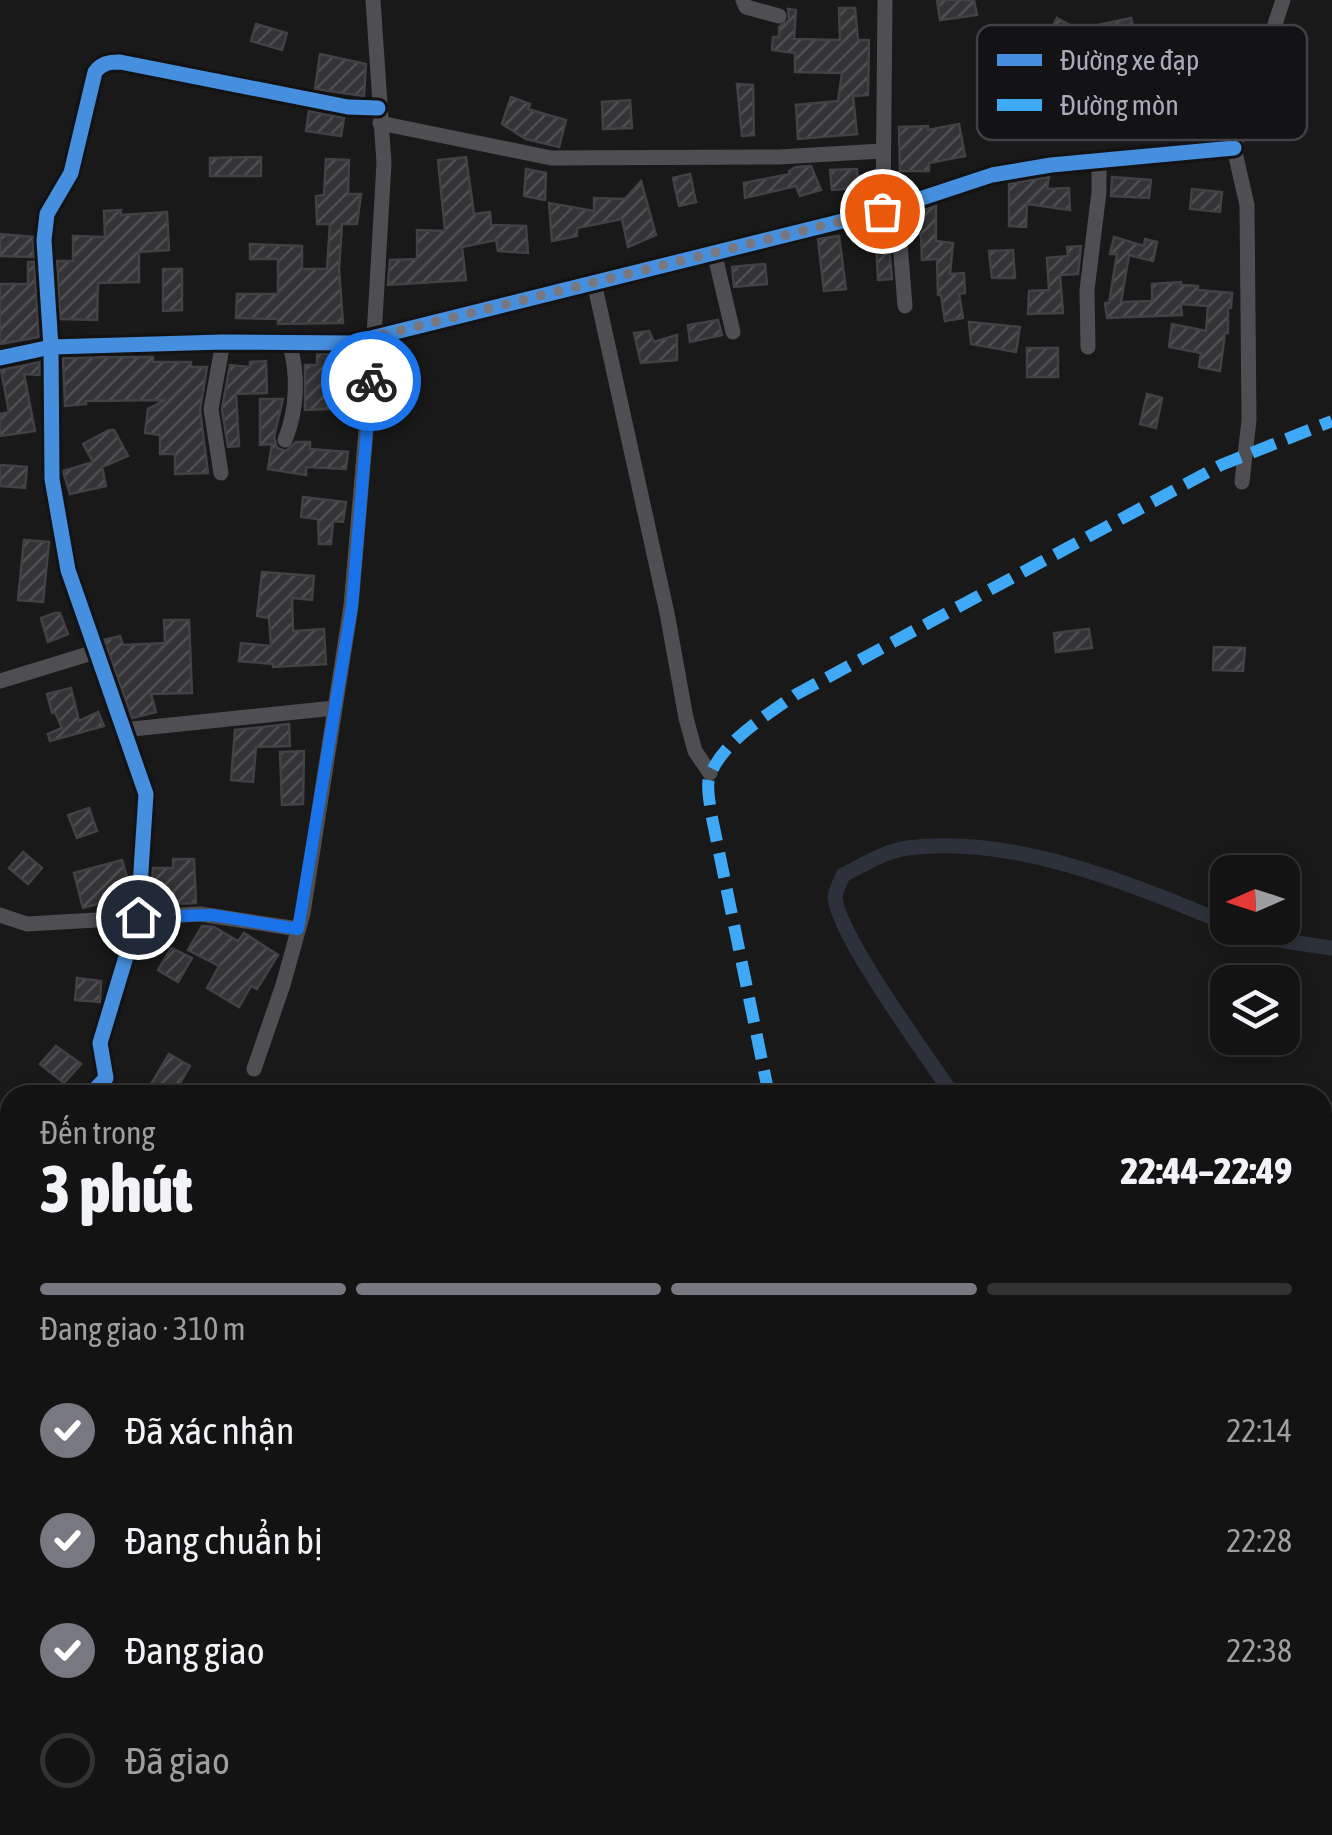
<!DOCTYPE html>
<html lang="vi">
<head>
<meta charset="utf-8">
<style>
  :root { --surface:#131313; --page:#202021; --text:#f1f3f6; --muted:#9d9ea0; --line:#323233; --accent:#777881 }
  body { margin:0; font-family:"Asap Condensed",sans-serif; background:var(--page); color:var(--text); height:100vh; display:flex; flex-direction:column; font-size:38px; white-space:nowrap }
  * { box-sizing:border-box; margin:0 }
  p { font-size:32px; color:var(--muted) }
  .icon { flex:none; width:55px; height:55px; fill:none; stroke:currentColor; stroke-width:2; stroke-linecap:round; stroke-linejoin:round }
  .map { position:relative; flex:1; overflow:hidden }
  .details { position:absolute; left:0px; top:1085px; width:1332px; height:750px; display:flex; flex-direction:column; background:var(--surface); border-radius:30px 30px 0 0; box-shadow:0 5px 15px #0003,0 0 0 2px var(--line) }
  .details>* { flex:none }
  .needle { width:65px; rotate:267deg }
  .tools { position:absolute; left:1210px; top:855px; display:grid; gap:20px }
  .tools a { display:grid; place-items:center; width:90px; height:90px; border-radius:20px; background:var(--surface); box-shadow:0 5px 15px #0003,0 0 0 2px var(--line); font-size:50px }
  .pin { position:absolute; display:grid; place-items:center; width:85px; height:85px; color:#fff; margin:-42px; border:5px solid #fff; border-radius:50%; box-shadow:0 2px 10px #0007 }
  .courier { position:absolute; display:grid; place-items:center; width:100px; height:100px; margin:-50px; border:8px solid #1a73e8; border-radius:50%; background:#fff; color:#222; box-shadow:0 2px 12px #0007 }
  .overview em { font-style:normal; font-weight:800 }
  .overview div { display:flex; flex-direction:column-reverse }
  .overview { display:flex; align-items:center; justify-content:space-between; height:170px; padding:0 40px }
  h1 { font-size:65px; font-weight:800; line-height:75px }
  .bar { display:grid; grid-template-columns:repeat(4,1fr); gap:15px 10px; align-content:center; height:120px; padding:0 40px }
  .bar i { height:12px; border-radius:8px; background:var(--line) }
  .bar .selected { background:var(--accent) }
  .bar p { grid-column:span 4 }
  ol { padding:0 40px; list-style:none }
  li { display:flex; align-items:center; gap:30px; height:110px }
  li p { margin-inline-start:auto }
  li .icon { padding:10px; border-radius:50%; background:var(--accent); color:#fff; stroke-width:4 }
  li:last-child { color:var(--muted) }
  li i { width:55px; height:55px; border:5px solid var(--line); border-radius:50% }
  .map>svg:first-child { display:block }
  .water { fill:#2c313b }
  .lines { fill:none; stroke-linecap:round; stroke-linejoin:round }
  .canal { stroke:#2c313b; stroke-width:15 }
  .river { stroke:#2c313b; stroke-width:28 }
  .building { fill:url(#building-hatch); stroke:#424145; stroke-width:2.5 }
  .street { stroke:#4f4f53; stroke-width:15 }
  .quiet { stroke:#3fa9f5; stroke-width:12; stroke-dasharray:25 12; stroke-linecap:butt }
  .cycleway-casing { stroke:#131315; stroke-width:21 }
  .cycleway { stroke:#468fdf; stroke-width:15 }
  .done { stroke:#777881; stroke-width:10; stroke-dasharray:0 18 }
  .route { stroke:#1a73e8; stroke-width:12 }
  .key { fill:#131315; stroke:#404146; stroke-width:2.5 }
  .key-label { font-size:28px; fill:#aaabb9 }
</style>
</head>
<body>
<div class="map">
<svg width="1332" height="1835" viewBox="0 0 1332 1835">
  <defs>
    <pattern id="building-hatch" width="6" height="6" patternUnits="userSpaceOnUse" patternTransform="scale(2.5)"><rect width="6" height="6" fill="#343335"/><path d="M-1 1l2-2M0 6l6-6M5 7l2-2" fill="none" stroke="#4f4e50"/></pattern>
  </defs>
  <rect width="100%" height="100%" fill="#191919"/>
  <g class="water">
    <polygon points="0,1676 10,1682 10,1789 0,1785"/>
    <polygon points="148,1825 400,1825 376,1835 186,1835"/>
  </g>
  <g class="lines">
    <g class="canal">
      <polyline points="1235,928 1284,941 1332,948"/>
      <path d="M953 1095C929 1059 837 934 835 897 835 891 841 881 843 875 863 865 885 851 907 848 1014 834 1131 884 1228 924"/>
      <polyline points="1322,1300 1332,1301"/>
    </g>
    <polyline class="river" points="764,1825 764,1835"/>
  </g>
  <g class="building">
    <polygon points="937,0 974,0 977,15 940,20"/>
    <polygon points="839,8 855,8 858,40 869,40 868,95 853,96 857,134 798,139 796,105 838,101 842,73 795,72 795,53 772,50 773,37 779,37 779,27 789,20 788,9 796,10 794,39 840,40"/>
    <polygon points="1057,18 1077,29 1066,50 1046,39"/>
    <polygon points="1131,18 1137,48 1104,55 1098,25"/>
    <polygon points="256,24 287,33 282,50 251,41"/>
    <polygon points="320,54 366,64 364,96 315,89"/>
    <polygon points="737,84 753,85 754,135 742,136"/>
    <polygon points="511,97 530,104 528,109 566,120 559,147 526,139 502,124"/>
    <polygon points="630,100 632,128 603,129 602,102"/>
    <polygon points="309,111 344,118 341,136 306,131"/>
    <polygon points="959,124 965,156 929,163 929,171 900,171 899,127 928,126 928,130"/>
    <polygon points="261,157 261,176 210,176 210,158"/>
    <polygon points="466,157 474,214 490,212 491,225 526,226 528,253 498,251 496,240 462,247 466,280 388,285 390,260 417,259 417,230 445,231 438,160"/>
    <polygon points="326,159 349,160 348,194 361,194 357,224 342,224 339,269 343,323 278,324 278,319 236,318 237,294 278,294 278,259 250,259 250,244 302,246 302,269 327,269 330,224 317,224 316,196 324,195"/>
    <polygon points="811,166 821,190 800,196 796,186 745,198 744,183 790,174 789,171 796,167"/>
    <polygon points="526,169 546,173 545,200 524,196"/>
    <polygon points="857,169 858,188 832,190 830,170"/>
    <polygon points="690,174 696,202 679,206 673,178"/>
    <polygon points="1049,177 1047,189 1069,188 1070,210 1027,204 1026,227 1009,226 1009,184"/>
    <polygon points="1112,177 1151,180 1149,198 1111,196"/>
    <polygon points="641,181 656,235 628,247 622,219 577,228 577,236 552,241 549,203 594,211 594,198 625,199"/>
    <polygon points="1192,189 1222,192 1220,212 1190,209"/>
    <polygon points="936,205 936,241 953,243 950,274 964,273 965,293 959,294 963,318 945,321 941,295 938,295 937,259 922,260 921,234 910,234 909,216"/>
    <polygon points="121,210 121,215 167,212 169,250 139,252 139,282 98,283 97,320 60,319 57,261 73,261 73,236 105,237 104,211"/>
    <polygon points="887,222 892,279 878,280 875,224"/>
    <polygon points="0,234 33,237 34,257 0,256"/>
    <polygon points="839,236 846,289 824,291 818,239"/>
    <polygon points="1114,237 1144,246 1145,239 1157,242 1153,261 1129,255 1121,302 1152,301 1152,284 1181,282 1181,285 1198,286 1198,290 1232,293 1231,308 1228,308 1228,333 1225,333 1220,371 1199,367 1201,353 1169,347 1172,324 1206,331 1208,306 1181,304 1182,315 1107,318 1105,303 1109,303 1117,254 1110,254"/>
    <polygon points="1081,246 1078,274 1060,275 1063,313 1028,314 1029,291 1049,290 1047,258 1068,256 1067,247"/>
    <polygon points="1013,250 1015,278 992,278 989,251"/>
    <polygon points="28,262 34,262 39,337 0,344 0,284 28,284"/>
    <polygon points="765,264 767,284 734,287 732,267"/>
    <polygon points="163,269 182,269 182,310 163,311"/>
    <polygon points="718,320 722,335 690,342 688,325"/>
    <polygon points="969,322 1020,327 1016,352 971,344"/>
    <polygon points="649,331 654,342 677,335 677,360 641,363 634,333"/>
    <rect x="1027" y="348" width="31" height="29"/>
    <polygon points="317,354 333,354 335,402 329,402 329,409 305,410 305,365 317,365"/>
    <polygon points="110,357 153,357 153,362 191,362 191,367 207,367 200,410 208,473 175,474 175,454 160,454 160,435 145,433 148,409 165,400 86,401 86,404 65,406 63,358"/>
    <polygon points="266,361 267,393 236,394 239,446 228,447 222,409 230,365 250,367 250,362"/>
    <polygon points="40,362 40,375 24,374 35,431 0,436 0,414 9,412 1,370"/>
    <polygon points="1147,394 1162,398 1156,428 1140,424"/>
    <polygon points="260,399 283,399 274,437 277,448 286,451 296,442 310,442 310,449 348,452 346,469 306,467 306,475 268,469 272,444 260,445"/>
    <polygon points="109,430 114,430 128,456 102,467 106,486 70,494 63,471 93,462 83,444"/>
    <polygon points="0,465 27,467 25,488 0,486"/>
    <polygon points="303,497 346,502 343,522 333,521 331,544 319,544 318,519 301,517"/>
    <polygon points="24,540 49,542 43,602 18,600"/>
    <polygon points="262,572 314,576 312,600 292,598 293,631 324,629 326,664 273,667 273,664 239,661 241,643 271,646 269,618 257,616"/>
    <polygon points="55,613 60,613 68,634 48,642 41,618"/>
    <polygon points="164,620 189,620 192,693 151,694 156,712 132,718 104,640 120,636 123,645 165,643"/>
    <polygon points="1089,629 1092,648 1056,652 1054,633"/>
    <polygon points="1214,647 1245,648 1243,671 1213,670"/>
    <polygon points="71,688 79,721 98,712 104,726 50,741 48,734 62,728 55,712 52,713 47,694"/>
    <polygon points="289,724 290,746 256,747 253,782 231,780 235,730"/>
    <polygon points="304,751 303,804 282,805 280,752"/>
    <polygon points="89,808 97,831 77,838 68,815"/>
    <polygon points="23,852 42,868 28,884 9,868"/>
    <polygon points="173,859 194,859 196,903 174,904 174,892 151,892 152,868 173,868"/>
    <polygon points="122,860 129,884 128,896 83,908 74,873"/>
    <polygon points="202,926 214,927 238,941 244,933 278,955 257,989 251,986 239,1007 207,988 219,966 188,950"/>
    <polygon points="171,948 192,958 178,982 158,970"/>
    <polygon points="77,978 101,981 100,1002 75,1000"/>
    <polygon points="56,1046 81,1064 64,1083 40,1064"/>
    <polygon points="169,1054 190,1066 173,1095 154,1095 147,1091"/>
  </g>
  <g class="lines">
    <g class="street">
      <polyline points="743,0 746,7 779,16"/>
      <polyline points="380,123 551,158 779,157 882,151"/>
      <polyline points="897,206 905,306"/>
      <polyline points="883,211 885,0"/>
      <polyline points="714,252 733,332"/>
      <polyline points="594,282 667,613 686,718 695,751 710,773"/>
      <polyline points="1088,347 1087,290 1099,192 1099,160"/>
      <polyline points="0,358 51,347 223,342 351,343 883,211 992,175 1051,165 1234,148"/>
      <path d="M285 440C297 411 299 373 289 343"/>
      <polyline points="221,473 211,409 223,342"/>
      <polyline points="1242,482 1249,420 1247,205 1234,148 1283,0"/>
      <polyline points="0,681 95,652"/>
      <polyline points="123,730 334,708"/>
      <polyline points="0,915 27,924 200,914 298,929"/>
      <polyline points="254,1069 283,985 303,913 351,606 374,337 384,163 373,0"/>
      <path d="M90 1095 106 1078 100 1043 138 917 146 794 68 570 52 479 51 347 44 240 47 214 71 173 95 72C102 63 109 62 120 62L348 107 378 108"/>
      <polyline points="0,1435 10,1445"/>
      <polyline points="998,1825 1002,1835"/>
    </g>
    <path class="quiet" d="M769 1095 711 813C710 801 705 784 711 773 725 740 767 715 795 695L1221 465 1332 421"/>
    <g class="cycleway-casing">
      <g id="cycleway">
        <polyline points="0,358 51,347 223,342 351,343 883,211 992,175 1051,165 1234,148"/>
        <path d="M90 1095 106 1078 100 1043 138 917 146 794 68 570 52 479 51 347 44 240 47 214 71 173 95 72C102 63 109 62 120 62L348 107 378 108"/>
      </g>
    </g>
    <use href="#cycleway" class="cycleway"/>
  </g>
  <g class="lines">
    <polyline class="done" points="371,381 374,337 882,211"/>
    <polyline class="route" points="138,917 212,915 298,929 352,606 371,381"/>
  </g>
  <rect x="977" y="25" width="330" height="115" rx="15" class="key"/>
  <rect x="997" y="54" width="45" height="12" fill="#468fdf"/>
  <rect x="997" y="99" width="45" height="12" fill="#3fa9f5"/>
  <g class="key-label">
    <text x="1060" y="70">Đường xe đạp</text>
    <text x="1060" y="115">Đường mòn</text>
  </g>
</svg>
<div class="tools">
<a><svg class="needle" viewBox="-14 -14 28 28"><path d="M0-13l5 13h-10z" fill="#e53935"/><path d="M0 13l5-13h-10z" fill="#9d9ea0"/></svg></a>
<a><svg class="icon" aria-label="layers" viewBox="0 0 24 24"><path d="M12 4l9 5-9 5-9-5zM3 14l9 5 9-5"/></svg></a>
</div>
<div class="pin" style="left:882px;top:211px;background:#ea580c"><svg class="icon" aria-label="bag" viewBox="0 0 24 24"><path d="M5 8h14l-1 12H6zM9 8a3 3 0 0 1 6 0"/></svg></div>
<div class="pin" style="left:138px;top:917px;background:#1f2937"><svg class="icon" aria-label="home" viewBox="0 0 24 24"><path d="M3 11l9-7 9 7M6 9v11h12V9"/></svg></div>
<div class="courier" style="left:371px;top:381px"><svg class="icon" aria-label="bike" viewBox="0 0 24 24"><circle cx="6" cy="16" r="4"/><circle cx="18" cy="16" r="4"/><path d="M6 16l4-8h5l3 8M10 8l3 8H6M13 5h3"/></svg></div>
<section class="details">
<div class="overview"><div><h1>3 phút</h1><p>Đến trong</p></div><em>22:44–22:49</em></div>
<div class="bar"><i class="selected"></i><i class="selected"></i><i class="selected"></i><i></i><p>Đang giao · 310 m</p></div>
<ol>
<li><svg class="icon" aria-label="check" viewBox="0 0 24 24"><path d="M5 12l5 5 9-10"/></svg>Đã xác nhận<p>22:14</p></li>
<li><svg class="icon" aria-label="check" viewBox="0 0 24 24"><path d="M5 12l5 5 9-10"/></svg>Đang chuẩn bị<p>22:28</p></li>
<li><svg class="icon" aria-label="check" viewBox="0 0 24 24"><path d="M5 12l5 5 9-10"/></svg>Đang giao<p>22:38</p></li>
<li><i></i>Đã giao</li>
</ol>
</section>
</div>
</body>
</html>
